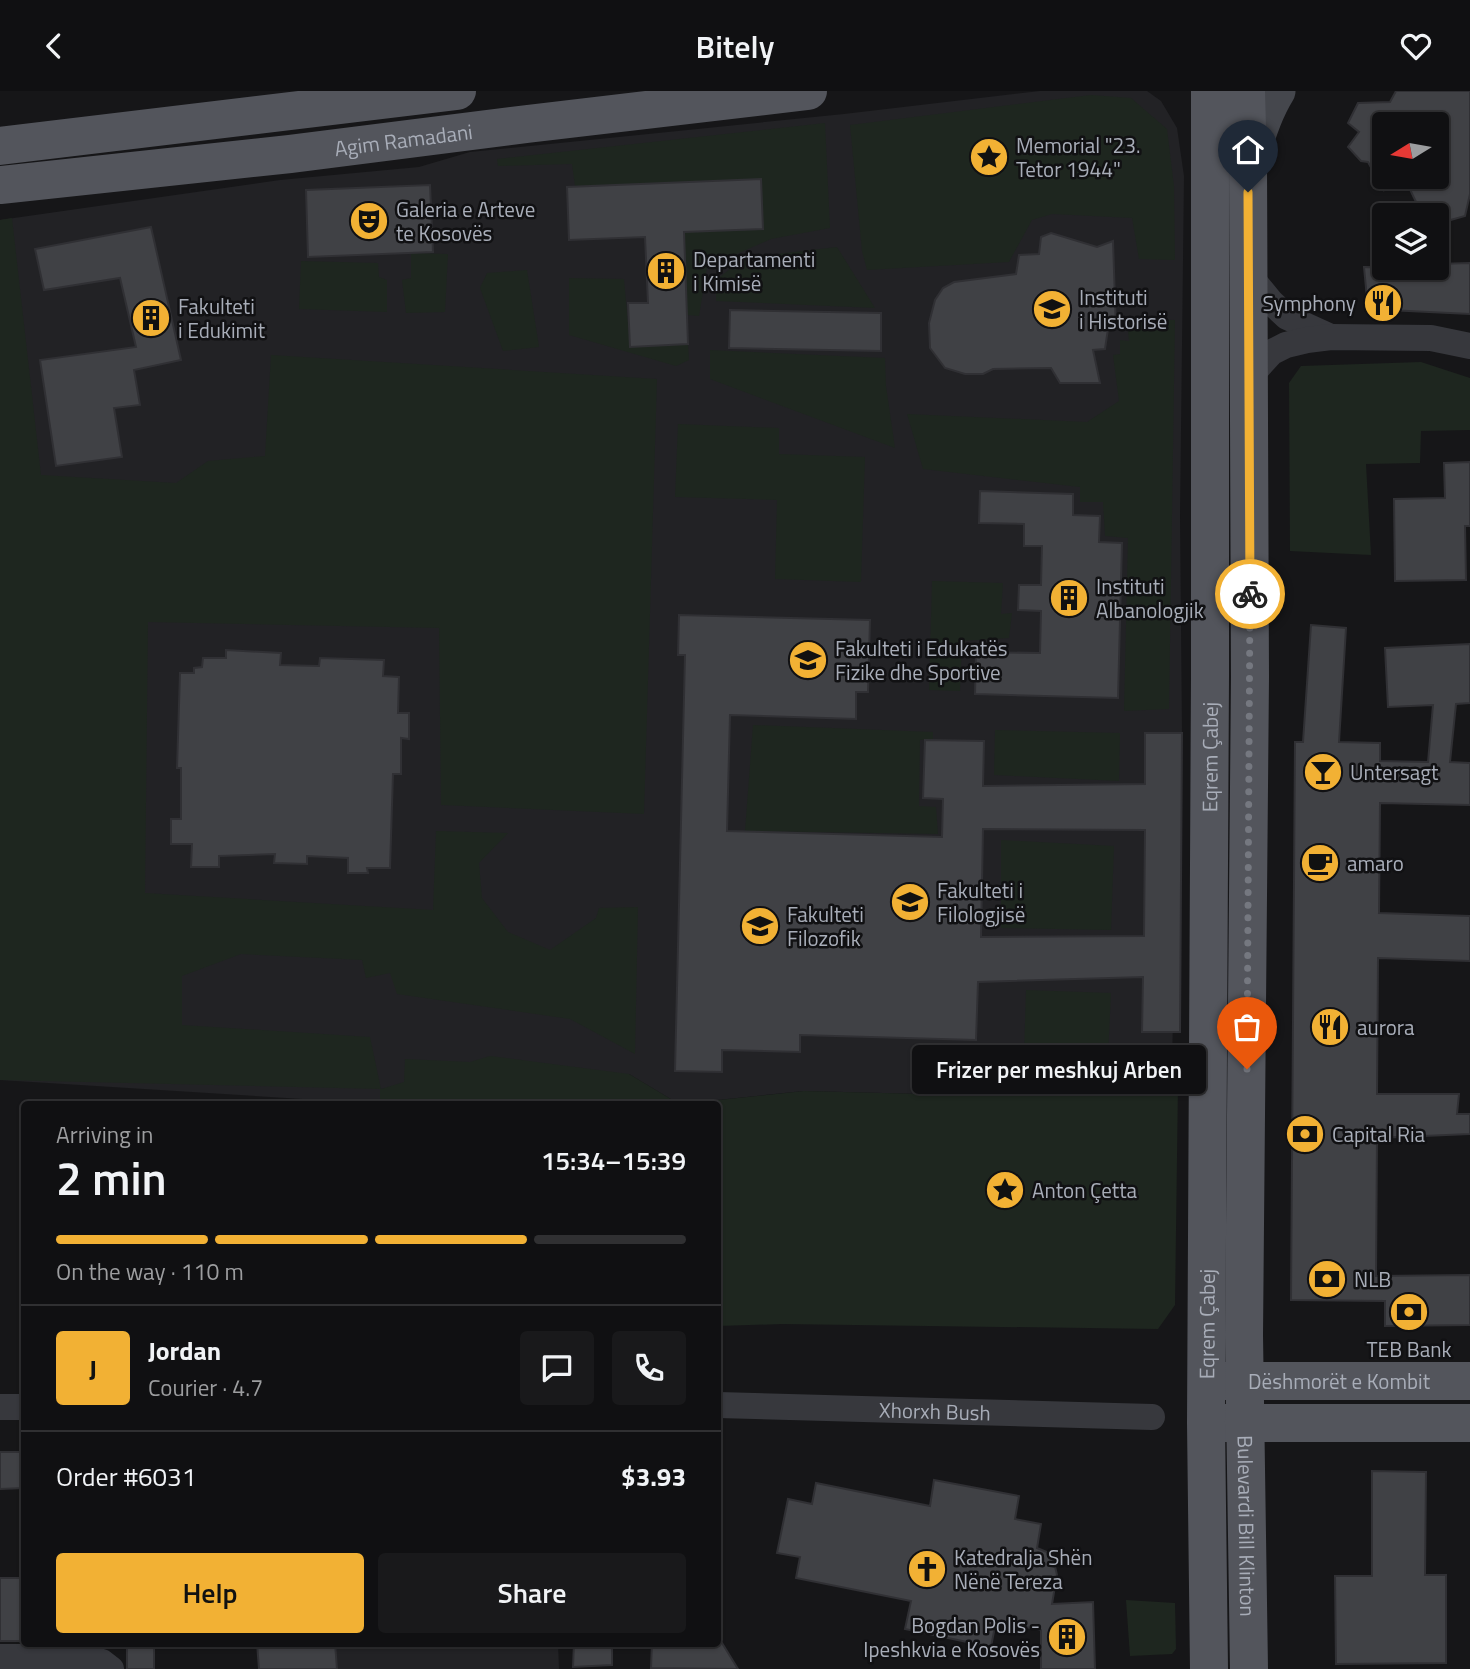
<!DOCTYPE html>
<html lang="en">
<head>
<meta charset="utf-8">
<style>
  :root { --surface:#101012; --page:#19191b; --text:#f1f3f6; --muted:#9c9d9f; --line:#303032; --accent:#f2b134 }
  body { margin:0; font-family:"Titillium Web",sans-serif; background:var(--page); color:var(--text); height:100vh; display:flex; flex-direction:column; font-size:26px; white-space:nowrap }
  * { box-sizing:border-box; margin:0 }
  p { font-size:23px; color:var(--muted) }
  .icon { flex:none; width:38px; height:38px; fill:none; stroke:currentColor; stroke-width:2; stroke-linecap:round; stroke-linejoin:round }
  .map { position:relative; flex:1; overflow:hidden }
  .details { position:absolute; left:21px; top:1010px; width:700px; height:546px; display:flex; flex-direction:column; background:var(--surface); border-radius:7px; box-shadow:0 2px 5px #0004,0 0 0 2px var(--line) }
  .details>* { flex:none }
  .needle { width:46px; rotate:259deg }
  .buttons { position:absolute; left:1372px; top:21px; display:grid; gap:14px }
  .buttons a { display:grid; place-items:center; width:77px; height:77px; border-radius:7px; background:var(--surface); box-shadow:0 2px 5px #0004,0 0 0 2px var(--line); font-size:35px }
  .pin { position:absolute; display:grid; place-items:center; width:60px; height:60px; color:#fff; margin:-72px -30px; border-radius:50% 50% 50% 0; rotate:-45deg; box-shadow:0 0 7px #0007 }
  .pin .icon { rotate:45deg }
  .courier { position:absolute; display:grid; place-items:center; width:70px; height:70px; margin:-35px; border:5px solid #f2b134; border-radius:50%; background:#fff; color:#222; box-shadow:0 2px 9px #0007 }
  .bubble { position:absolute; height:49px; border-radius:7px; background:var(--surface); box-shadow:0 2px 5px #0004,0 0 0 2px var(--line); font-size:23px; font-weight:600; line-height:49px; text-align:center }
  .headline em { font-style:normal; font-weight:600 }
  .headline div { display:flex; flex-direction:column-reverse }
  .headline { display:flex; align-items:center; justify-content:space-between; height:119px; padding:0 35px }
  h1 { font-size:46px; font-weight:600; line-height:52px }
  .bar { display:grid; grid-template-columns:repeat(4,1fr); gap:10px 7px; align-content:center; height:84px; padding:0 35px }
  .bar i { height:9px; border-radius:5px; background:var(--line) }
  .bar .current { background:var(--accent) }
  .bar p { grid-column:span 4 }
  .line { display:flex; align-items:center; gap:18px; padding:0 35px; border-top:2px solid var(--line) }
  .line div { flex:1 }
  .round { display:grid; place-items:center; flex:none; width:74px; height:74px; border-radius:7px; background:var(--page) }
  .cta { display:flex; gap:14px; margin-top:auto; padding:14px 35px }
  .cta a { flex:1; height:80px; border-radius:7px; background:var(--accent); color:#111; font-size:28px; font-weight:600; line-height:80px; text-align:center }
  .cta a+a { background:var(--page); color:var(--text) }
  header { display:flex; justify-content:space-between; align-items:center; height:91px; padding:0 35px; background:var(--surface); font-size:32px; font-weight:600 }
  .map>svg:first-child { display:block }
  .built { fill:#222225 }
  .green { fill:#1e261f }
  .building { fill:#404145; stroke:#303034; stroke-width:2; fill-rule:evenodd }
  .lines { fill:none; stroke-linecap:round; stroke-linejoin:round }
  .street { stroke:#37383d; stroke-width:26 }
  .secondary { stroke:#45474d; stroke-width:37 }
  .primary { stroke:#53555c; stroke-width:38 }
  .done { stroke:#757880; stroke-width:7; stroke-dasharray:0 12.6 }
  .route { stroke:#f2b134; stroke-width:9 }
  .labels { text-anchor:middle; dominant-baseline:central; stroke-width:5; stroke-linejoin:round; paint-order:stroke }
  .street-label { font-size:21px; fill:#a8adb8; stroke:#111113 }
  .poi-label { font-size:21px; fill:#a8adb8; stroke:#111113; text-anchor:start }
</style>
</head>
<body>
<header><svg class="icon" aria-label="back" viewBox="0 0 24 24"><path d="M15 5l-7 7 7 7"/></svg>Bitely<svg class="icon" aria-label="heart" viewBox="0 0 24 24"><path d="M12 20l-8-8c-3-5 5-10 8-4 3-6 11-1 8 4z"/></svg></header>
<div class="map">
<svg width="1470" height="1578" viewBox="0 0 1470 1578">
  <rect width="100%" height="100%" fill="#161618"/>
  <g class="built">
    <polygon points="1040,0 1147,0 1161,10 1177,37 1184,85 1180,425 1182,642 1179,662 1172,973 1178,994 1017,991 1000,1005 804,1000 679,1013 629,983 381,998 380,1013 351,1013 350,1011 0,989 0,129 280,89 419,76 470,61 844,23"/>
    <polygon points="304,1552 558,1552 559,1578 304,1578"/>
  </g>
  <g class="green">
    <polygon points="1091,4 1131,7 1167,38 1174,95 1175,169 1139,168 1132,127 1052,123 1032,129 1009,171 867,179 862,160 850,34"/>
    <polygon points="825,32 830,137 771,148 707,176 699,225 687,224 684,141 762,138 761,88 575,95 572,73 498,75 497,68"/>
    <polygon points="12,127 41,384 176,392 208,370 265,365 271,264 657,288 644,723 441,714 439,537 148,531 145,802 433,819 436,740 508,742 479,772 482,807 508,841 550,859 596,827 599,817 638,816 635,963 570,928 397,903 390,882 366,887 362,869 241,863 182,885 182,934 370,946 381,998 404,991 405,968 470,971 490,965 629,983 679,1013 380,1013 380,998 0,989 0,129"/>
    <polygon points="837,156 875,217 716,210 716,189 744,167"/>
    <polygon points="411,162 448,163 445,221 406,222 402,189 411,187"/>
    <polygon points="301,170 378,172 379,186 387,189 387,221 299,218"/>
    <polygon points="527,179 539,256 503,260 480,197 487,182"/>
    <polygon points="569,187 624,188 630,255 688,253 689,269 676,275 569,244"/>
    <polygon points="1127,228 1175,229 1169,618 1124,620 1128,447 1105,445 1103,411 1080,411 1080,396 923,378 907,323 1087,331 1119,310 1113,264 1120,263 1120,249 1129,250"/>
    <polygon points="710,259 885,267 886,295 895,357 710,288"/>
    <polygon points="1421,271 1470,287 1470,339 1421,340 1420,372 1366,373 1371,464 1290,460 1289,292 1301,275"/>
    <polygon points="678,333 779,337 779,363 865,366 861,491 775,488 777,409 675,406"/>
    <polygon points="932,490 1003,492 1001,523 1012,522 1009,547 962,550 960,600 929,599"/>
    <polygon points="753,634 933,641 933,648 920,649 919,715 936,716 938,743 745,740"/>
    <polygon points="995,639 1120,642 1119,690 994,684"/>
    <polygon points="1001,749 1114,755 1111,839 1001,837"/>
    <polygon points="1026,899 1111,902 1108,965 1024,965"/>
    <polygon points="1016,991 1178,994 1175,1214 1158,1238 782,1233 718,1235 718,1013 681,1013 804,1000 1000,1005"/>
    <polygon points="1126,1509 1175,1512 1176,1558 1172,1563 1130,1565"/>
  </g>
  <g class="building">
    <polygon points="1396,0 1470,0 1470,103 1465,125 1447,130 1435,113 1417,113 1404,86 1437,86 1437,33 1384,33 1384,100 1368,71 1361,70 1348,56 1359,41 1348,32 1358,12 1390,11"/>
    <polygon points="761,88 763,138 684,141 688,253 630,256 628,212 648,212 645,146 569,149 567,96"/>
    <polygon points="430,94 433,161 308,166 306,99"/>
    <polygon points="151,136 181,269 134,279 140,314 114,317 122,366 56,375 40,269 136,256 120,187 44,199 35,158"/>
    <polygon points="1051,142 1097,156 1113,150 1116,238 1108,238 1105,258 1093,259 1100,292 1060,292 1051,277 993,278 983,283 965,283 945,277 930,257 929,232 935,209 943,197 954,191 1016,183 1019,164 1039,163 1041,146"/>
    <polygon points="1470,172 1470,223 1368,218 1364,176 1437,177 1437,173"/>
    <polygon points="730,219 881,222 881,260 729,257"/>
    <polygon points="1470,371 1470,435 1465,435 1466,489 1395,490 1394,408 1445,407 1444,372"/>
    <polygon points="980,400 1073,403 1073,424 1100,425 1099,451 1122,452 1118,607 975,603 976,561 1040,562 1041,520 1018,519 1019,494 1041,494 1042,455 1024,455 1024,433 979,432"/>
    <path d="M679 524 870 529 868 601H856V628L730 624 727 740 942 746 943 708 923 707 925 649 984 650 983 695 1145 693V642H1182L1180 941H1142L1143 886 978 891 976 949 800 944V961L722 959V981L675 980 685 564H678ZM983 738 1145 739 1144 845 981 846Z"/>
    <polygon points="1311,534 1346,537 1339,651 1380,652 1380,670 1428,671 1433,614 1388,616 1385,557 1470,553 1470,612 1456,613 1450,671 1470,672 1470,714 1380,712 1379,822 1470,825 1470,870 1378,867 1377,1003 1459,1003 1457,1023 1470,1023 1470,1043 1377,1047 1376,1185 1470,1184 1470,1234 1385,1235 1385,1210 1291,1209 1295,651 1303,651"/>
    <polygon points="226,559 281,562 280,574 319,575 320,567 384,569 383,585 399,586 398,622 409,622 409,648 401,647 401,683 393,683 390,777 367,777 368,782 348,782 348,767 307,765 307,773 274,772 275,763 219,765 219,776 191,776 192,753 171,753 171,728 181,728 181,677 177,677 180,582 194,582 194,577 202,576 203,567 226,567"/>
    <polygon points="0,1361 24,1361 24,1397 0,1398"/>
    <polygon points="1372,1380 1426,1381 1425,1484 1446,1484 1446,1572 1336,1573 1335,1485 1372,1485"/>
    <polygon points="934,1389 1019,1405 1015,1428 1041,1433 1037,1457 1047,1461 1054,1471 1057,1484 1052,1513 1093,1511 1095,1578 1041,1578 1041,1539 996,1530 991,1556 905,1538 911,1510 796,1487 800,1466 777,1462 788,1408 812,1413 816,1392 930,1415"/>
    <rect x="0" y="1487" width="24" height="63"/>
    <rect x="127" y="1552" width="27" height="26"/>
    <polygon points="257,1552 335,1552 337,1578 259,1578"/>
    <polygon points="574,1552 612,1552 612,1574 573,1576"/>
    <polygon points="652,1552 722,1552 738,1578 651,1577"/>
  </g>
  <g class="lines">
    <g class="street">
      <polyline points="1248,183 1271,211 1287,226 1331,246"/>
      <polyline points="1248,287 1272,261 1286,254 1307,249 1331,246 1431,247 1470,255"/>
      <path id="s1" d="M718 1314 1152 1326"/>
      <polyline points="0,1316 24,1316"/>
      <polyline points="0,1566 87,1566 102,1571 111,1578"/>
    </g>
    <path class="secondary" d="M1251 66C1257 43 1264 21 1277 0"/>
    <g class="primary">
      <path id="s2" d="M1246 0 1248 73 1250 586 1244 1244 1249 1578"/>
      <polyline points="0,55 457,0"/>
      <path id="s3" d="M0 94 290 63 527 33 808 0"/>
      <path id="s4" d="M1220 1290H1470"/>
      <polyline points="1219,1332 1470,1332"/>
      <path id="s5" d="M1209 1578 1206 1332 1210 586V0"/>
    </g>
  </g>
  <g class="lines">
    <polyline class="done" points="1247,978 1250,503"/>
    <polyline class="route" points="1248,101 1250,503"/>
  </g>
  <defs>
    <g id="sight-disc" transform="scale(2.0125)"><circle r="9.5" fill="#f2b134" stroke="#111113"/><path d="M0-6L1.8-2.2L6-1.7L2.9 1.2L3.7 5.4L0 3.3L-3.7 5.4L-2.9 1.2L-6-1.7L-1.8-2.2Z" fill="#111"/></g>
    <g id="theatre-disc" transform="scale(2.0125)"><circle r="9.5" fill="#f2b134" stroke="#111113"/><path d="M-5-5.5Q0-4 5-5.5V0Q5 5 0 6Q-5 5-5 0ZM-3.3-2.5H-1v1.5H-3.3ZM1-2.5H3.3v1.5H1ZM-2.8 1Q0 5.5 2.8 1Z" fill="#111"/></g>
    <g id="building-disc" transform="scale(2.0125)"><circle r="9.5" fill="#f2b134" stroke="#111113"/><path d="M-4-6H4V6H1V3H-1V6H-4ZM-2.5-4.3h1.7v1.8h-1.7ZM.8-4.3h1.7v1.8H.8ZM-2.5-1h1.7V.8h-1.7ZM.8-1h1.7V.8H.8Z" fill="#111"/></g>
    <g id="restaurant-disc" transform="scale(2.0125)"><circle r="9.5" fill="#f2b134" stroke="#111113"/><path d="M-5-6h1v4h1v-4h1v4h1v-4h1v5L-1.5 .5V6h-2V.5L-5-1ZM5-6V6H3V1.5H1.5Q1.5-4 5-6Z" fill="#111"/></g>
    <g id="university-disc" transform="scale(2.0125)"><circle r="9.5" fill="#f2b134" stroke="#111113"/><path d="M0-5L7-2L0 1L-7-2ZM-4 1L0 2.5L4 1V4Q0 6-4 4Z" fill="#111"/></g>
    <g id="bar-disc" transform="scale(2.0125)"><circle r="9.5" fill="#f2b134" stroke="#111113"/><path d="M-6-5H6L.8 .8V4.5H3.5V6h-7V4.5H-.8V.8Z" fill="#111"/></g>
    <g id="cafe-disc" transform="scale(2.0125)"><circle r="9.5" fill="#f2b134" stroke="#111113"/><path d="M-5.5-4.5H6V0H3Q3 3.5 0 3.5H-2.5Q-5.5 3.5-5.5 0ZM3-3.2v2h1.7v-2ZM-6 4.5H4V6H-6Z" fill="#111"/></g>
    <g id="bank-disc" transform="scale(2.0125)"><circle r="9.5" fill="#f2b134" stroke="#111113"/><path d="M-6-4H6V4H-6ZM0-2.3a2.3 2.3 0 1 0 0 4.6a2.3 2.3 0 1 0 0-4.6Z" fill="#111"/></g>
    <g id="church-disc" transform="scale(2.0125)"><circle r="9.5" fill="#f2b134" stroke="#111113"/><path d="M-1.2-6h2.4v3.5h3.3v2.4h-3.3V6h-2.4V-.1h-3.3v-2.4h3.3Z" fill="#111"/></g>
  </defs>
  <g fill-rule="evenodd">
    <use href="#sight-disc" x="989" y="66"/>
    <use href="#theatre-disc" x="369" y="130"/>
    <use href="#building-disc" x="666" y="180"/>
    <use href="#restaurant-disc" x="1383" y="212"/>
    <use href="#university-disc" x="1052" y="218"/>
    <use href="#building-disc" x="151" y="227"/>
    <use href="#building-disc" x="1069" y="507"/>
    <use href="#university-disc" x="808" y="569"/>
    <use href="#bar-disc" x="1323" y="681"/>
    <use href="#cafe-disc" x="1320" y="772"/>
    <use href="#university-disc" x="910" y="811"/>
    <use href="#university-disc" x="760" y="835"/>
    <use href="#restaurant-disc" x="1330" y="936"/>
    <use href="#bank-disc" x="1305" y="1043"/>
    <use href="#sight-disc" x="1005" y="1099"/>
    <use href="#bank-disc" x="1327" y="1188"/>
    <use href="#bank-disc" x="1409" y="1221"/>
    <use href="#church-disc" x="927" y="1478"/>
    <use href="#building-disc" x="1067" y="1546"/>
  </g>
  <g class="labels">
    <g class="street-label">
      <text stroke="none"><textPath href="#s3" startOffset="406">Agim Ramadani</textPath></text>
      <text stroke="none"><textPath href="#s5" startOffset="912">Eqrem Çabej</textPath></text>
      <text stroke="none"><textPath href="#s5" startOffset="345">Eqrem Çabej</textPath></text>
      <text stroke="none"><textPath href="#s4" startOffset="119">Dëshmorët e Kombit</textPath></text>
      <text stroke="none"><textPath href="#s1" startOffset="217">Xhorxh Bush</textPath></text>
      <text stroke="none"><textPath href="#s2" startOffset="1435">Bulevardi Bill Klinton</textPath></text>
    </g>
    <g class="poi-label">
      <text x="1016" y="54">Memorial "23.<tspan x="1016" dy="24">Tetor 1944"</tspan></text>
      <text x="396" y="118">Galeria e Arteve<tspan x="396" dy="24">te Kosovës</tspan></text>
      <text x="693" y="168">Departamenti<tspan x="693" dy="24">i Kimisë</tspan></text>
      <text x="1079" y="206">Instituti<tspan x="1079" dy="24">i Historisë</tspan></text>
      <text x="1356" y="212" text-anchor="end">Symphony</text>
      <text x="178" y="215">Fakulteti<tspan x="178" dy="24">i Edukimit</tspan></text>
      <text x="1096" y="495">Instituti<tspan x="1096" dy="24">Albanologjik</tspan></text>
      <text x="835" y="557">Fakulteti i Edukatës<tspan x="835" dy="24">Fizike dhe Sportive</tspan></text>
      <text x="1350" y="681">Untersagt</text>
      <text x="1347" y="772">amaro</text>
      <text x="937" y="799">Fakulteti i<tspan x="937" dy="24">Filologjisë</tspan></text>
      <text x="787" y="823">Fakulteti<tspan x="787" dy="24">Filozofik</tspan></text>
      <text x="1357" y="936">aurora</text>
      <text x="1332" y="1043">Capital Ria</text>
      <text x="1032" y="1099">Anton Çetta</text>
      <text x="1354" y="1188">NLB</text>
      <text x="1409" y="1258" text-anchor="middle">TEB Bank</text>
      <text x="954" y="1466">Katedralja Shën<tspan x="954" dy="24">Nënë Tereza</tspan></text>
      <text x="1040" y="1534" text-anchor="end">Bogdan Polis -<tspan x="1040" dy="24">Ipeshkvia e Kosovës</tspan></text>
    </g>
  </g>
</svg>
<div class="buttons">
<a><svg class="needle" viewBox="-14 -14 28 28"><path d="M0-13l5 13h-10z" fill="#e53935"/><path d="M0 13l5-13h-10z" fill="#9c9d9f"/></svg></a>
<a><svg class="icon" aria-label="layers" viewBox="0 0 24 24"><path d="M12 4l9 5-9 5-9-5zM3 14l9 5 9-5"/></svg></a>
</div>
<div class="pin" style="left:1247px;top:978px;background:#ea580c"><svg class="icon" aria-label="bag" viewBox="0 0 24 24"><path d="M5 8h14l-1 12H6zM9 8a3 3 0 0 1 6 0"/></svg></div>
<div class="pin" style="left:1248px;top:101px;background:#1f2937"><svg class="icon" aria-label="home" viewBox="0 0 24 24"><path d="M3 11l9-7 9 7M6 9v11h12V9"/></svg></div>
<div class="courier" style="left:1250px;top:503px"><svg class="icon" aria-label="bike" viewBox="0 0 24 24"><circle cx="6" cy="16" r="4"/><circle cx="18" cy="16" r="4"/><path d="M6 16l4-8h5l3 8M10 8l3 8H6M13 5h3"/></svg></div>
<div class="bubble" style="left:912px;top:954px;width:294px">Frizer per meshkuj Arben</div>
<section class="details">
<div class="headline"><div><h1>2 min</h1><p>Arriving in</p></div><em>15:34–15:39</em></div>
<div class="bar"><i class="current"></i><i class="current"></i><i class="current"></i><i></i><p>On the way · 110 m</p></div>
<div class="line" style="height:126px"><b class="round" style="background:var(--accent);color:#111">J</b><div><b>Jordan</b><p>Courier · 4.7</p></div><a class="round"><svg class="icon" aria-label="chat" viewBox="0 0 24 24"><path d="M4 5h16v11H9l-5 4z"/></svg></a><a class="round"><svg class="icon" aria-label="phone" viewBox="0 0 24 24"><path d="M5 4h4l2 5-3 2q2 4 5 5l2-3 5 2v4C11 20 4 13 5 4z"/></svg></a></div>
<div class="line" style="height:91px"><div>Order #6031</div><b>$3.93</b></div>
<div class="cta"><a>Help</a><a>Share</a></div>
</section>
</div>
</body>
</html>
